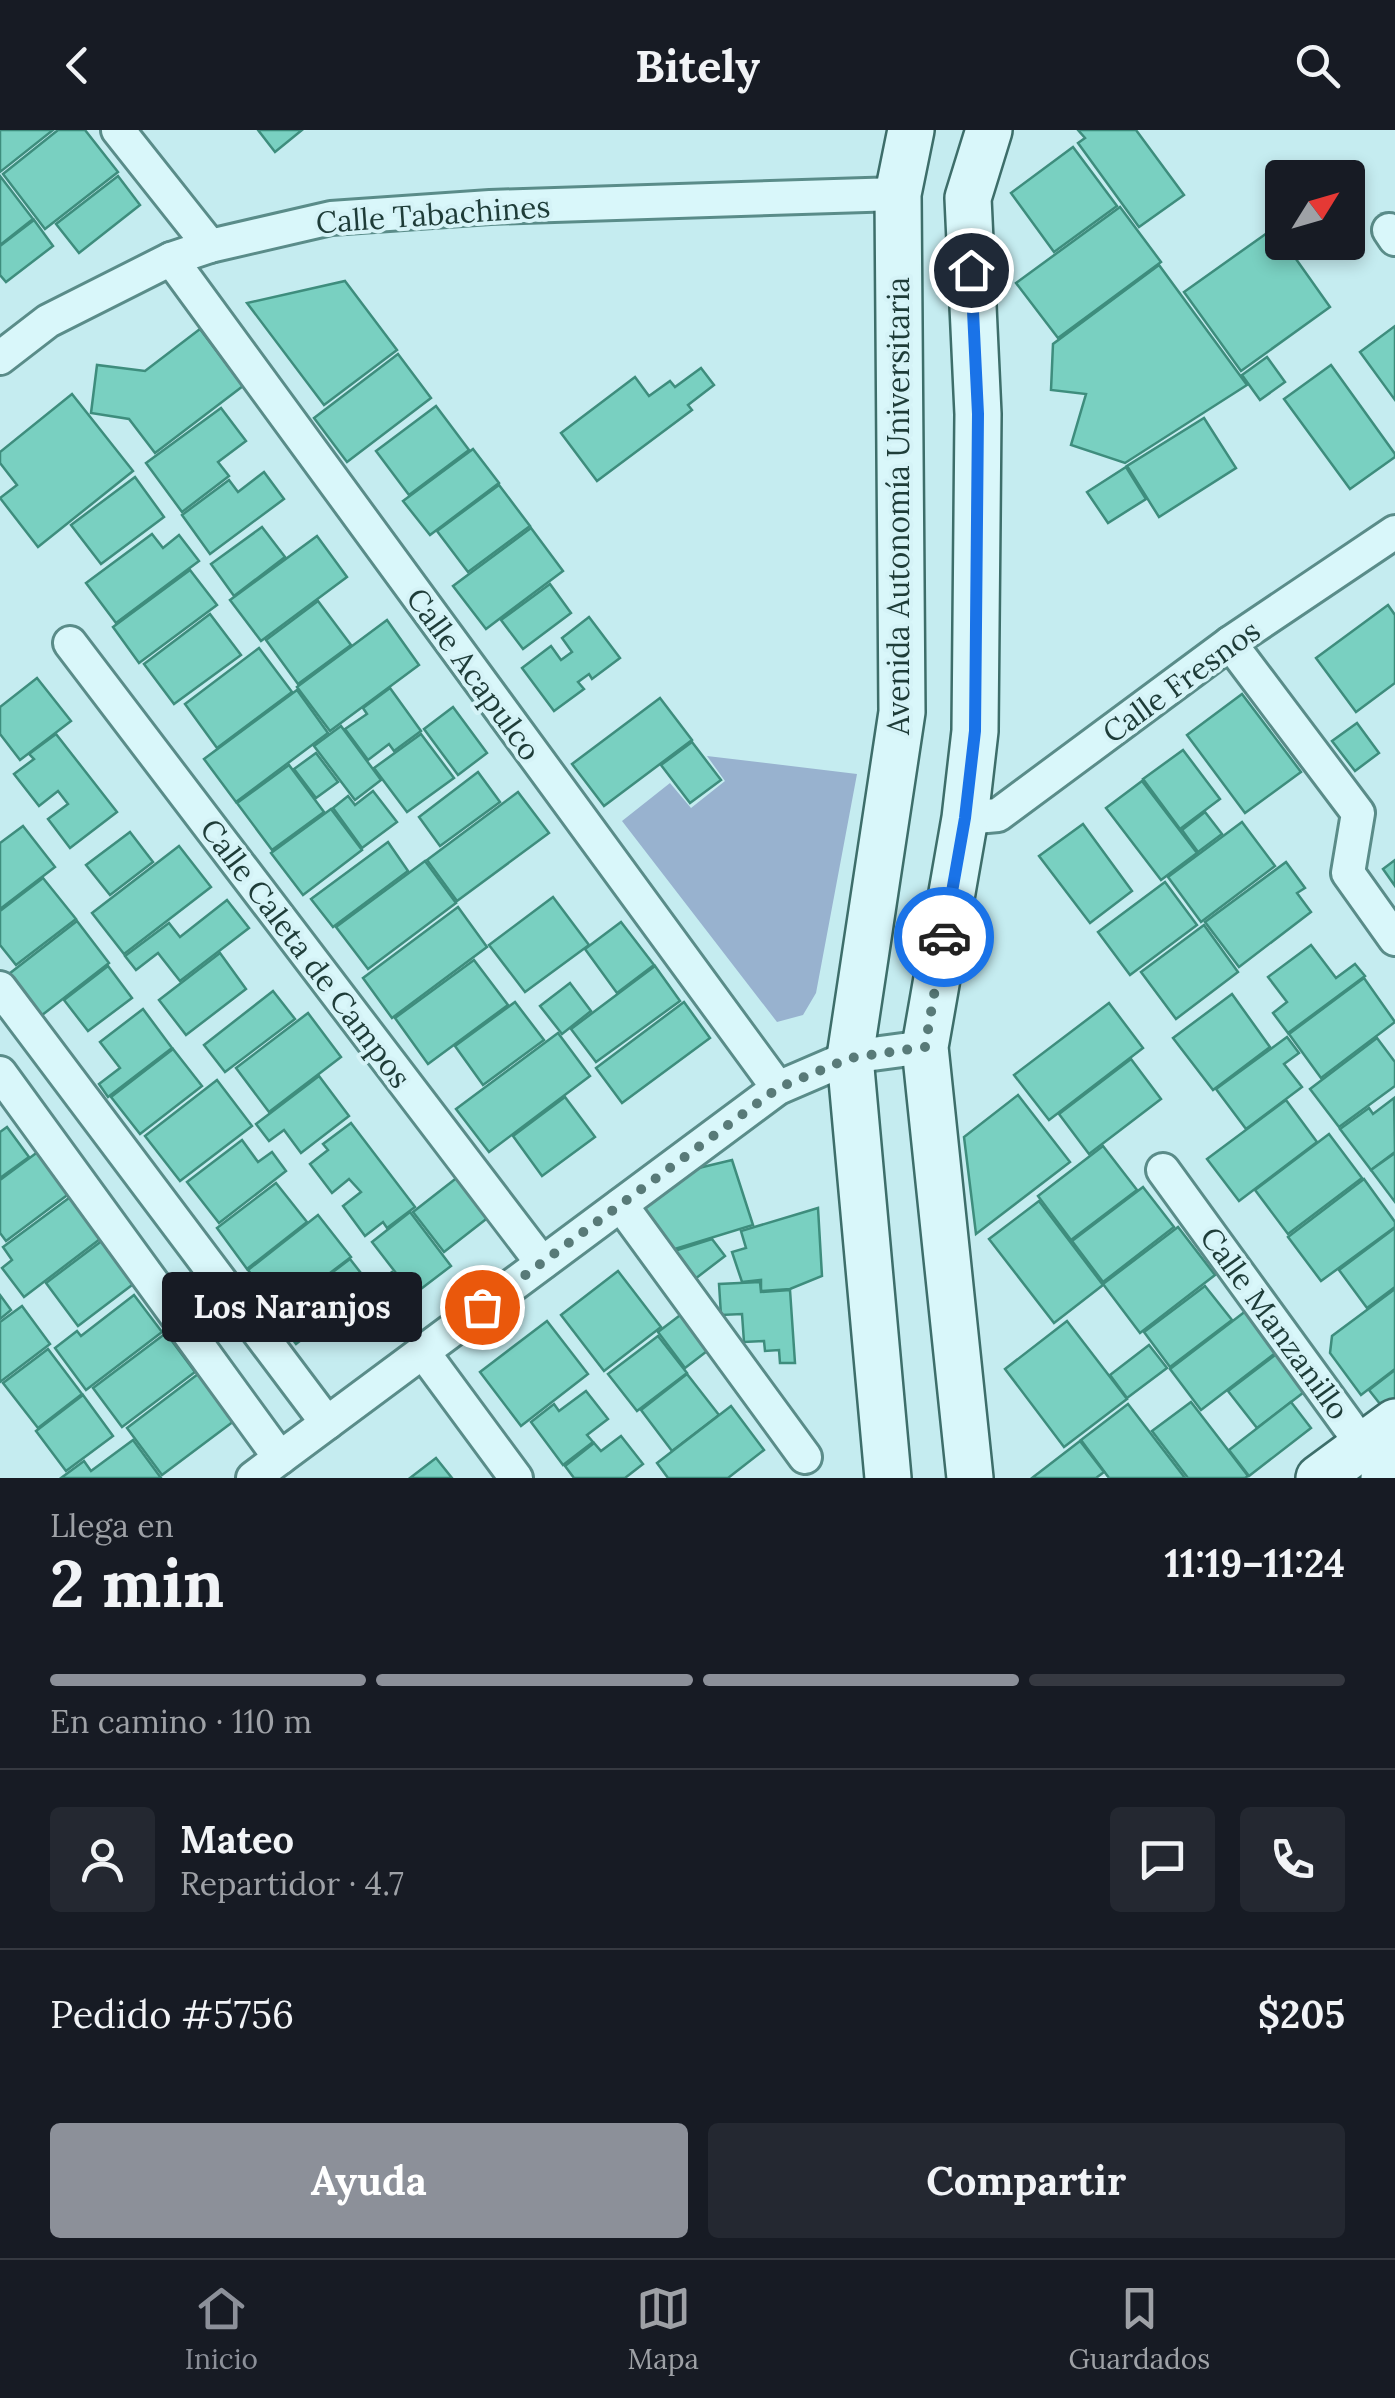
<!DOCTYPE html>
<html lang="es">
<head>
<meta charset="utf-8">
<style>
  :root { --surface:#171b24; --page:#242831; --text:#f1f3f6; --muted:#9ea1a6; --line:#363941; --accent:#8c9099 }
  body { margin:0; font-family:Lora,serif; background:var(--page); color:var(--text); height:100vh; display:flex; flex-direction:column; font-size:38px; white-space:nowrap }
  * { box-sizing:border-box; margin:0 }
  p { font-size:32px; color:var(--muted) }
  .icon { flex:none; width:55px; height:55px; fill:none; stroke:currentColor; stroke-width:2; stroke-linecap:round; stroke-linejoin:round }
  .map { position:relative; height:1348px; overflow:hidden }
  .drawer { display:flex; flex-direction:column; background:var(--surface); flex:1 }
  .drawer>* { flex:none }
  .needle { width:65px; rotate:53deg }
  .controls { position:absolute; left:1265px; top:30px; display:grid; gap:20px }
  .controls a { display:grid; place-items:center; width:100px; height:100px; border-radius:10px; background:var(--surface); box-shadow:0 5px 15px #0003; font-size:50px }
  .pin { position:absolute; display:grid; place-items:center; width:85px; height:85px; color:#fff; margin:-42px; border:5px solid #fff; border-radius:50%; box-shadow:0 2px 10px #0007 }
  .courier { position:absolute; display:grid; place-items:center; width:100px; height:100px; margin:-50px; border:8px solid #1a73e8; border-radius:50%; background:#fff; color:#222; box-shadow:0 2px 12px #0007 }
  .bubble { position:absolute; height:70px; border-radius:10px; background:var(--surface); box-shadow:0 5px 15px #0003; font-size:32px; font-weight:700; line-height:70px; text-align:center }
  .summary em { font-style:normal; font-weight:700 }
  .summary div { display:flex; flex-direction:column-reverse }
  .summary { display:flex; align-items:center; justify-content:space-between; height:170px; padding:0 50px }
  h1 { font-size:65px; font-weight:700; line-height:75px }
  .bar { display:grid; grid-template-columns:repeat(4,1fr); gap:15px 10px; align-content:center; height:120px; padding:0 50px }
  .bar i { height:12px; border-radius:8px; background:var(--line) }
  .bar .selected { background:var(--accent) }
  .bar p { grid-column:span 4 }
  .line { display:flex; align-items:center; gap:25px; padding:0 50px; border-top:2px solid var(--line) }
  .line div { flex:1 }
  .round { display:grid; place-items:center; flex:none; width:105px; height:105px; border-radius:10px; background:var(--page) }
  .primary-button { display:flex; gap:20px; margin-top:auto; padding:20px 50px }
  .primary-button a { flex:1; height:115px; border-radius:10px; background:var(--accent); color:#fff; font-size:40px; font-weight:700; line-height:115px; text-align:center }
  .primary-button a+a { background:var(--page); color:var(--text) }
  header { display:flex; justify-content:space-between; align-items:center; height:130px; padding:0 50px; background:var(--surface); font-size:45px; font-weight:700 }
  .menu { display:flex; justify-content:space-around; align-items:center; height:140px; border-top:2px solid var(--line); background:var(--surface); font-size:28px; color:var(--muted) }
  .menu a { display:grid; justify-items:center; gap:5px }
  .menu .selected { color:var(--accent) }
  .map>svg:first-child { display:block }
  .green { fill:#98b2cf }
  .building { fill:#79d0c1; stroke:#3e8d7d; stroke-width:2.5 }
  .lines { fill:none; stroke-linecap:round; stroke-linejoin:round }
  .street-casing { stroke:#5a8c89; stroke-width:38 }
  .secondary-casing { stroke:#3d6e6a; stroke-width:50 }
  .street { stroke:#d9f7fa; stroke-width:32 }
  .secondary { stroke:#d9f7fa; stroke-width:45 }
  .done { stroke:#587a78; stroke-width:10; stroke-dasharray:0 18 }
  .route { stroke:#1a73e8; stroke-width:12 }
  .labels { text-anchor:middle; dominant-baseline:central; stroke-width:8; stroke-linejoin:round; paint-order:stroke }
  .street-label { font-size:30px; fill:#1e3c38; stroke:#d5f3f7 }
</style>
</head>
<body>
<header><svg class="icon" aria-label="back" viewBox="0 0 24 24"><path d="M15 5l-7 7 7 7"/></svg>Bitely<svg class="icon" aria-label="search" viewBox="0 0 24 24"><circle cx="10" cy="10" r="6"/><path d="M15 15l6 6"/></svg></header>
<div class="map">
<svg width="1395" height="1348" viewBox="0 0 1395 1348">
  <rect width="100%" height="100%" fill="#c5ecf0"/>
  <polygon class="green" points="707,626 857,644 816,863 803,885 777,892 622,691 670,653 691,678 725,651"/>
  <g class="building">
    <polygon points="0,0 53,0 0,42"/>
    <polygon points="58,0 85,0 118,42 45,99 3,44"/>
    <polygon points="258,0 302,0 275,22"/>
    <polygon points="1136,0 1184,65 1139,97 1078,13 1085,8 1078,0"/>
    <polygon points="1073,17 1117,76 1054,122 1011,63"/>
    <polygon points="0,46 33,89 0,115"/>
    <polygon points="118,46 140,75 79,123 56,94"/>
    <polygon points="1120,77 1161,132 1058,208 1016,153"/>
    <polygon points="34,90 53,116 6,152 0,145 0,116"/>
    <polygon points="1274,98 1330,177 1241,241 1184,162"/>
    <polygon points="1159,135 1247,255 1125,333 1071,315 1086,264 1051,260 1053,214"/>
    <polygon points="345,151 397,220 324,275 247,173"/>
    <polygon points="1395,196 1395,270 1360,222"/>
    <polygon points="200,199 243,256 155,323 129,289 91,283 97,235 145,241"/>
    <polygon points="398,224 431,268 347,332 314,288"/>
    <polygon points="1267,227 1285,252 1260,270 1242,245"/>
    <polygon points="1331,235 1395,324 1395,327 1350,359 1284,269"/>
    <polygon points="701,238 714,255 688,275 692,280 597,351 561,303 635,247 649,266 670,251 675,257"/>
    <polygon points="72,264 133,341 38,417 0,368 17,355 0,333 0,322"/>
    <polygon points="436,276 469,320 409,365 376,321"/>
    <polygon points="221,278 246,311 218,332 229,346 182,382 146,333"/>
    <polygon points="1204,288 1236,338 1159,387 1127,336"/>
    <polygon points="473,319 499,353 430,405 403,371"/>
    <polygon points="1126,337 1146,369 1108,393 1087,362"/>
    <polygon points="264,342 284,369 210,424 182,385 229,350 238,362"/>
    <polygon points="135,347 164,387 101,434 71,395"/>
    <polygon points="499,355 530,396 468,442 437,401"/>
    <polygon points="262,397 285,427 234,466 211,434"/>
    <polygon points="531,398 563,441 486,499 453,456"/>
    <polygon points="152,404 163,418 179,405 199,431 116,493 86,453"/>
    <polygon points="317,406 347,447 261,511 230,470"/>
    <polygon points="190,440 217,475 139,533 113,497"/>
    <polygon points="550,454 571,483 523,519 501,490"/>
    <polygon points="318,471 351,515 298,554 266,510"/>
    <polygon points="1388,475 1395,485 1395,553 1356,582 1316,528"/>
    <polygon points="210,484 241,525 174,574 144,534"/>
    <polygon points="589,487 620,528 592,549 589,544 578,552 584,559 554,581 522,538 551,516 561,530 572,522 562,508"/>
    <polygon points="387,490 419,535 330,601 297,557"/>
    <polygon points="259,518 292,562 217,618 185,574"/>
    <polygon points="37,548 71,591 20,630 0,604 0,577"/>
    <polygon points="390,558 421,601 394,621 389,614 368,630 345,599 367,584 363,578"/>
    <polygon points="297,560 328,603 236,672 204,629"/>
    <polygon points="1242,564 1301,642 1245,683 1187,605"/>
    <polygon points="660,568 692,610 604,676 572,634"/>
    <polygon points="453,577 487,623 458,645 424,599"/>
    <polygon points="1357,593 1379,623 1355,641 1332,611"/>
    <polygon points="341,596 381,650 355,670 314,616"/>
    <polygon points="56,604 117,682 70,718 48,689 68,674 58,661 39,676 14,644 34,629 29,624"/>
    <polygon points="421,604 454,648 407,682 374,638"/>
    <polygon points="692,612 721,650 690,673 661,635"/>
    <polygon points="1183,620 1220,669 1180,699 1143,649"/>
    <polygon points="316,623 338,652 316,668 294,639"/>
    <polygon points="289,635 324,682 272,720 237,673"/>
    <polygon points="478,642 500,672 440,716 419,687"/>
    <polygon points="1142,651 1197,723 1161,750 1106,678"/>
    <polygon points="373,661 397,692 362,718 333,678 348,666 355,675"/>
    <polygon points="518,662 549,703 457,771 427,730"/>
    <polygon points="331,679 362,720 303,765 271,723"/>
    <polygon points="1205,682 1222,704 1198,722 1182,700"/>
    <polygon points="1242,692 1275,736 1201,792 1168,747"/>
    <polygon points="1083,694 1132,761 1090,793 1039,726"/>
    <polygon points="23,696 55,737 0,779 0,713"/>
    <polygon points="130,702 153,732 110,765 86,735"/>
    <polygon points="388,712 408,741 333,797 311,769"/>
    <polygon points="179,716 211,757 124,824 92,783"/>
    <polygon points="1395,730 1395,756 1383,739"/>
    <polygon points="425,731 456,773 368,839 336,797"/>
    <polygon points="1286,732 1305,758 1297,763 1311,782 1239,837 1205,792"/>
    <polygon points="43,748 76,789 16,835 0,815 0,781"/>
    <polygon points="1165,752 1197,795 1130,845 1098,802"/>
    <polygon points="553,767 589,815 525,862 489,815"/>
    <polygon points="227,770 249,798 180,851 158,823 136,840 125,826 169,793 180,807"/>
    <polygon points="458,777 487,817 392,888 363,848"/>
    <polygon points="77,791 109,833 37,889 5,847"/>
    <polygon points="621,792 654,835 617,863 585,819"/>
    <polygon points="1204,795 1238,842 1176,889 1141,842"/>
    <polygon points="1311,815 1336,848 1355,834 1365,846 1288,903 1273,883 1287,872 1268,847"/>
    <polygon points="220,823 246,859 186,905 159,870"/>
    <polygon points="474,830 508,875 428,934 395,888"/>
    <polygon points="108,836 132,868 88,901 64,870"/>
    <polygon points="655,836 680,871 596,932 571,899"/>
    <polygon points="1364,848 1395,892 1321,948 1289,904"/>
    <polygon points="570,853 591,881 562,904 540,876"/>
    <polygon points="273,861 295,889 225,942 204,915"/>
    <polygon points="1232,864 1270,917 1213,960 1173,908"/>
    <polygon points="515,872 544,910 483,955 455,916"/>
    <polygon points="684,872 710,908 622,973 596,938"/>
    <polygon points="1109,873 1143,918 1049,990 1014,945"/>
    <polygon points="143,879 172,918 108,967 99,954 120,938 100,912"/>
    <polygon points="308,883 341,927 269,982 236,938"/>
    <polygon points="558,903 590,946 489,1022 456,979"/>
    <polygon points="1287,907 1299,923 1284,934 1302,957 1246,999 1216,959"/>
    <polygon points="1377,908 1395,932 1395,956 1339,997 1310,959"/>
    <polygon points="173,919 202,956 140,1004 111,967"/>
    <polygon points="1131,929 1161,969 1089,1024 1059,984"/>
    <polygon points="319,946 349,986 301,1023 284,1000 269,1011 256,994"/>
    <polygon points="217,950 252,996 180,1051 145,1006"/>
    <polygon points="1018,965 1070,1032 976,1104 964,1007"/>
    <polygon points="565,967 595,1007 542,1046 513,1006"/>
    <polygon points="1394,968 1395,1022 1371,1040 1340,999 1369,978 1373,984"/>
    <polygon points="1286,970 1317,1012 1239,1071 1207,1029"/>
    <polygon points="351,993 415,1077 387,1098 383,1092 365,1106 343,1076 361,1062 349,1049 332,1063 310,1034 328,1020 323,1014"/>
    <polygon points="7,997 29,1027 0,1048 0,1002"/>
    <polygon points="1329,1004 1362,1048 1288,1104 1255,1060"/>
    <polygon points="242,1010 258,1032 272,1022 286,1041 219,1093 187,1052"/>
    <polygon points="1103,1016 1137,1060 1071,1110 1038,1066"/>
    <polygon points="39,1021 70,1063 6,1111 0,1103 0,1050"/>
    <polygon points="1395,1023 1395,1072 1371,1040"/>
    <polygon points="732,1030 753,1095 665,1122 635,1081 682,1042"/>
    <polygon points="468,1039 499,1079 444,1122 413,1082"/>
    <polygon points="1364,1049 1395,1092 1395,1097 1321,1151 1288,1107"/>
    <polygon points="276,1053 307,1092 247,1139 217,1098"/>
    <polygon points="1143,1057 1174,1097 1103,1152 1072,1111"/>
    <polygon points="73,1065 104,1106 24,1167 2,1138 12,1130 3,1117"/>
    <polygon points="1039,1071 1103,1155 1054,1193 989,1109"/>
    <polygon points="818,1078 822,1146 790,1159 761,1161 761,1150 742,1152 732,1122 746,1118 741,1101"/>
    <polygon points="410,1082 451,1136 413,1165 372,1112"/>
    <polygon points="318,1085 351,1127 280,1181 248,1140"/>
    <polygon points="1178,1097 1215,1145 1140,1203 1103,1154"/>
    <polygon points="1395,1098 1395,1157 1367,1178 1339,1140"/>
    <polygon points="712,1109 725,1126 691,1152 668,1123"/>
    <polygon points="103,1110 136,1152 78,1196 46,1153"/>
    <polygon points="350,1129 371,1156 296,1214 275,1186"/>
    <polygon points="618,1141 661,1197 604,1241 561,1185"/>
    <polygon points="392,1142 413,1169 379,1195 358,1167"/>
    <polygon points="760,1152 761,1162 790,1160 795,1233 780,1233 779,1220 765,1221 764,1211 744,1212 742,1184 721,1185 719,1154"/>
    <polygon points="1205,1156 1232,1190 1170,1237 1144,1202"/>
    <polygon points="1395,1159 1395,1239 1361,1265 1330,1223 1332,1206"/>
    <polygon points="0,1165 11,1180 0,1189"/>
    <polygon points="134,1165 162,1202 86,1260 55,1218 77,1201 81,1206"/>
    <polygon points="22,1176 50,1214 0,1252 0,1192"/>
    <polygon points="1251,1177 1282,1218 1201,1280 1170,1239"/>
    <polygon points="683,1183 711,1218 685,1238 658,1202"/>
    <polygon points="547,1191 588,1244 521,1296 480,1242"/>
    <polygon points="1067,1191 1127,1269 1064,1317 1005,1239"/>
    <polygon points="166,1203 195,1242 122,1297 93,1258"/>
    <polygon points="658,1206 687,1243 637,1281 608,1244"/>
    <polygon points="1149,1215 1167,1238 1127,1268 1110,1245"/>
    <polygon points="48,1219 82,1264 38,1298 3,1253"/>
    <polygon points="1279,1222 1308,1259 1257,1298 1228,1261"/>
    <polygon points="1395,1240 1395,1271 1384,1279 1369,1260"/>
    <polygon points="202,1241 238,1288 162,1345 127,1298"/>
    <polygon points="687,1244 719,1285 672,1321 641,1280"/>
    <polygon points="586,1261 608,1289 587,1305 593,1312 563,1335 531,1292 554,1274 559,1281"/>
    <polygon points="83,1265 113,1306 66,1341 36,1301"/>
    <polygon points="1191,1272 1248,1346 1245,1348 1188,1348 1152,1301"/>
    <polygon points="1291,1272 1311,1298 1249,1346 1229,1320"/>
    <polygon points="1128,1274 1185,1348 1109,1348 1081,1310"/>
    <polygon points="731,1276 764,1320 728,1348 668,1348 657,1333"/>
    <polygon points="621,1306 643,1334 625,1348 574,1348 565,1336 594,1313 601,1321"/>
    <polygon points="133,1310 161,1348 61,1348 84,1331 91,1341"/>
    <polygon points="1080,1311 1104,1342 1096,1348 1032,1348"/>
    <polygon points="436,1328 452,1348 410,1348"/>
  </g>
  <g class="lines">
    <g class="street-casing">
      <g id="street">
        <polyline points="118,0 210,116"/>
        <polyline points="1389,100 1395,109"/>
        <polyline points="171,129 778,958"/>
        <polyline points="0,228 48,191 171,129 210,116 331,88 490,77 898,64"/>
        <polyline points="70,513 542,1133"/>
        <polyline points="1230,513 1358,683 1348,743 1395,809"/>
        <polyline points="965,688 998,685 1230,513 1395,402"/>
        <polyline points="0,858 327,1293"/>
        <polyline points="0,943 280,1328"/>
        <polyline points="1163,1040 1375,1332"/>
        <polyline points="621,1075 805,1327"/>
        <polyline points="423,1222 516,1348"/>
        <polyline points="253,1348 778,958 850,927 925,917"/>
      </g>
    </g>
    <g class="secondary-casing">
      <g id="secondary">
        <polyline points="888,1348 850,927 902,582 898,64 911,0"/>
        <polyline points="970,1348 925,917 965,688 975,601 978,284 968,68 989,0"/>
        <polyline points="1319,1348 1395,1292"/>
        <polyline points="1384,1348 1395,1340"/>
      </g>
    </g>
    <use href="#street" class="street"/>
    <use href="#secondary" class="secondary"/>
  </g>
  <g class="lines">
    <polyline class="done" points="482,1177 778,958 850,928 925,917 944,807"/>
    <polyline class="route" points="944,807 965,688 975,601 978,284 971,140"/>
  </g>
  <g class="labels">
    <g class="street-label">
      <text transform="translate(433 84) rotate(-4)">Calle Tabachines</text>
      <text transform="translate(898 376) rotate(-90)">Avenida Autonomía Universitaria</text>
      <text transform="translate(474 544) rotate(54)">Calle Acapulco</text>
      <text transform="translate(1181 551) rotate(-36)">Calle Fresnos</text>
      <text transform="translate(306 823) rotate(53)">Calle Caleta de Campos</text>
      <text transform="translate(1275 1193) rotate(54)">Calle Manzanillo</text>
    </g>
  </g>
</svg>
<div class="controls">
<a><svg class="needle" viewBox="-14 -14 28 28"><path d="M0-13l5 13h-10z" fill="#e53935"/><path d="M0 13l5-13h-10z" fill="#9ea1a6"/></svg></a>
</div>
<div class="pin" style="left:482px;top:1177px;background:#ea580c"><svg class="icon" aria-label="bag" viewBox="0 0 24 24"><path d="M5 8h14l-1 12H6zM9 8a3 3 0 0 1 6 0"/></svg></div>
<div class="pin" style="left:971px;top:140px;background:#1f2937"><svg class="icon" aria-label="home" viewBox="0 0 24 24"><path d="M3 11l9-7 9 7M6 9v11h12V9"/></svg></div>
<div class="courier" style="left:944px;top:807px"><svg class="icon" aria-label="car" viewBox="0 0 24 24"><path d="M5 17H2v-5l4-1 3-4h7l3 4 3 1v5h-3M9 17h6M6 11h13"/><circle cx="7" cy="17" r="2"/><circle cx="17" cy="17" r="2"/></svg></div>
<div class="bubble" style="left:162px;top:1142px;width:260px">Los Naranjos</div>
</div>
<section class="drawer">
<div class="summary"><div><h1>2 min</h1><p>Llega en</p></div><em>11:19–11:24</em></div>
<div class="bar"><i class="selected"></i><i class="selected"></i><i class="selected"></i><i></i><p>En camino · 110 m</p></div>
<div class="line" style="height:180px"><a class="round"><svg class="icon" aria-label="person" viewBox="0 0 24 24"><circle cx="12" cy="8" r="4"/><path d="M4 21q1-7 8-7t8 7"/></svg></a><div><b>Mateo</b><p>Repartidor · 4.7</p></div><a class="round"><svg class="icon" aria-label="chat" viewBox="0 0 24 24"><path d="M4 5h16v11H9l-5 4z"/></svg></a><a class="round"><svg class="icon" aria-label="phone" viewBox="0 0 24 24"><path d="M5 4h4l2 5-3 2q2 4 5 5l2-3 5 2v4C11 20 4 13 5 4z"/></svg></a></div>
<div class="line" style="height:130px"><div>Pedido #5756</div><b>$205</b></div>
<div class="primary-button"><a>Ayuda</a><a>Compartir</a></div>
</section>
<nav class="menu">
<a class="selected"><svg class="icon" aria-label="home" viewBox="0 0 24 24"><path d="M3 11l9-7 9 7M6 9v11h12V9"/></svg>Inicio</a>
<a><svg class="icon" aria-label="map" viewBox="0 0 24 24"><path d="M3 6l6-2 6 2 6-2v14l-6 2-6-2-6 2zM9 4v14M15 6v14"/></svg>Mapa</a>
<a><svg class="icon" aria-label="saved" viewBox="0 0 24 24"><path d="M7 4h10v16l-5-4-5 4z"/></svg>Guardados</a>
</nav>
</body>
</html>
